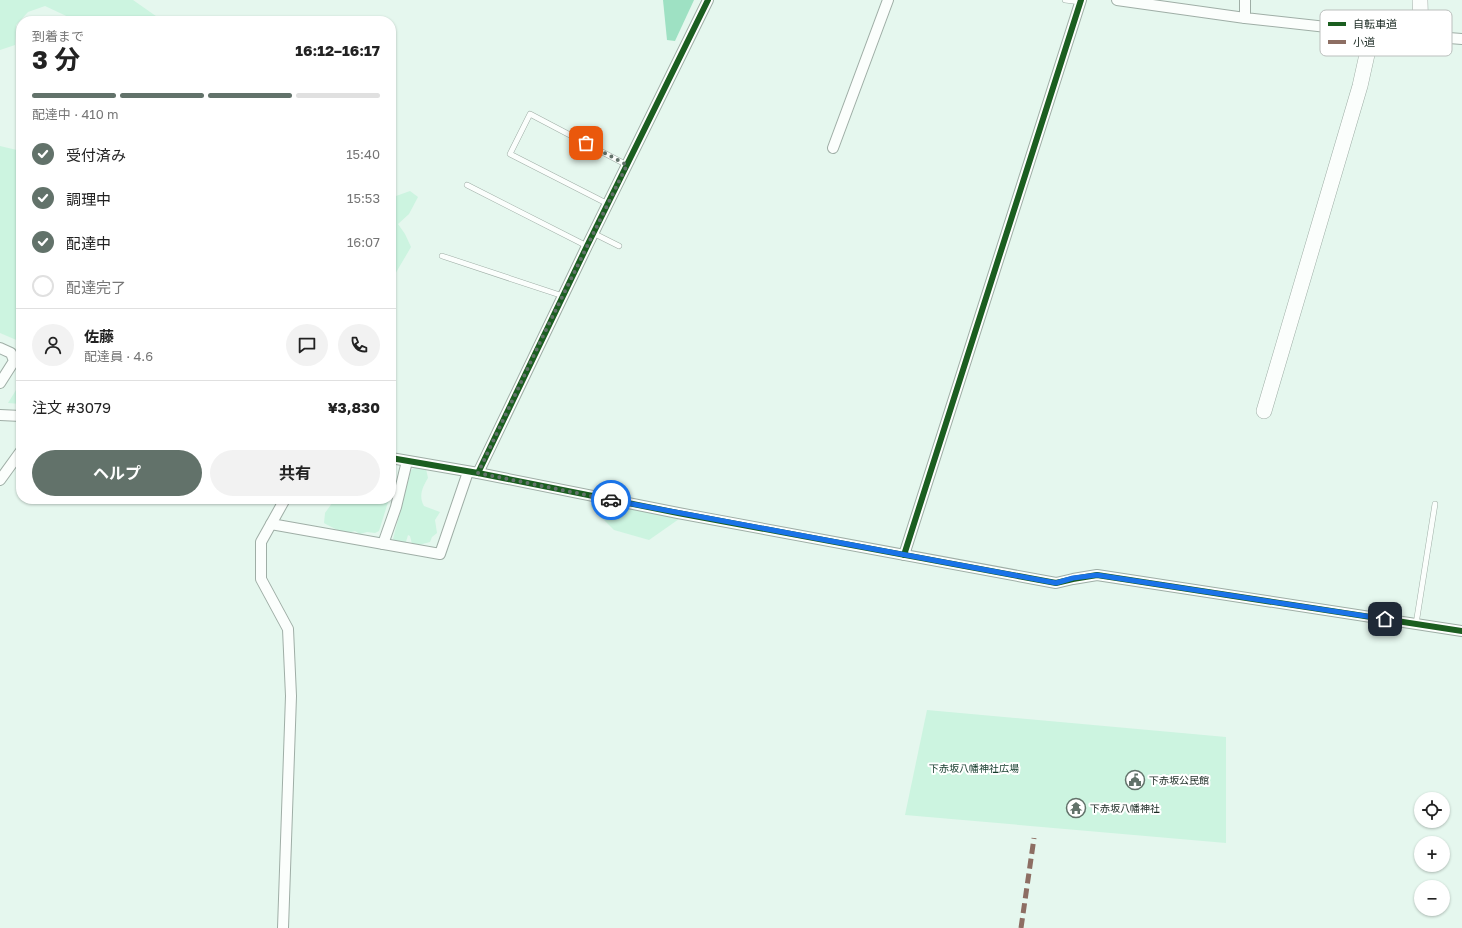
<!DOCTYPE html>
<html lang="ja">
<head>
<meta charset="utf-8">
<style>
  :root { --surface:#fff; --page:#f2f2f2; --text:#222; --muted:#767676; --line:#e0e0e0; --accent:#62726a }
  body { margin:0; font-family:"Golos Text","Noto Sans JP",sans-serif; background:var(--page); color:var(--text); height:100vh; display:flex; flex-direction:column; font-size:15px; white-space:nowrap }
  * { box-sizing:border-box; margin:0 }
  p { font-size:13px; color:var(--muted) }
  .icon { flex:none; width:22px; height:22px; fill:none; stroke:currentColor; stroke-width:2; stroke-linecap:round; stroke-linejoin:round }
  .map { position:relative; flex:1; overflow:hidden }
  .panel { position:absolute; left:16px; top:16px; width:380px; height:488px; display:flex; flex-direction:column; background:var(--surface); border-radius:16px; box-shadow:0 1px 3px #0004 }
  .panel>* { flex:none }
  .controls { position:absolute; left:1414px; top:792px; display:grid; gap:8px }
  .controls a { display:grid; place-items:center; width:36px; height:36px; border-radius:50%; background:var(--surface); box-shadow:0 1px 3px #0004; font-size:20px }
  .pin { position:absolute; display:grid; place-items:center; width:34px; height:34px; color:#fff; margin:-17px; border-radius:8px; box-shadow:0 2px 6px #0006 }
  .courier { position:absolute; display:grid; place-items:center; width:40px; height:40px; margin:-20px; border:3px solid #1a73e8; border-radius:50%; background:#fff; color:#222; box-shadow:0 1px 5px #0007 }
  .summary em { font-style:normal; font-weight:700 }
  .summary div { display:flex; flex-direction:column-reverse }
  .summary { display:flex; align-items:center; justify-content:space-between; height:68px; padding:0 16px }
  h1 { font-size:26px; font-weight:700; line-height:30px }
  .bar { display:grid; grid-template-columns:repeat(4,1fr); gap:6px 4px; align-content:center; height:48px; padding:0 16px }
  .bar i { height:5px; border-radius:3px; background:var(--line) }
  .bar .active { background:var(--accent) }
  .bar p { grid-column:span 4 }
  .line { display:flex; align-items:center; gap:10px; padding:0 16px; border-top:1px solid var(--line) }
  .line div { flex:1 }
  .round { display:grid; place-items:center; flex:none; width:42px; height:42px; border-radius:21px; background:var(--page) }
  ol { padding:0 16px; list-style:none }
  li { display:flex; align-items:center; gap:12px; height:44px }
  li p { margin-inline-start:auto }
  li .icon { padding:4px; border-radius:50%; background:var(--accent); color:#fff; stroke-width:4 }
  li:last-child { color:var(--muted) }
  li i { width:22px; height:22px; border:2px solid var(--line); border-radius:50% }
  .primary-button { display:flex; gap:8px; margin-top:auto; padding:8px 16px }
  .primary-button a { flex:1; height:46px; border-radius:24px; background:var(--accent); color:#fff; font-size:16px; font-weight:700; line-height:46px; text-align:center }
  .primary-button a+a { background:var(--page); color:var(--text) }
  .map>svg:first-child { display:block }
  .green { fill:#ccf4e0 }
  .water { fill:#9ee1c3 }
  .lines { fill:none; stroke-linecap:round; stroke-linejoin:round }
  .lane-casing { stroke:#9faea6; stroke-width:6 }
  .street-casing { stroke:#9faea6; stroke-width:12 }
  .secondary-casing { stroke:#9faea6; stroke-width:16 }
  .lane { stroke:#fbfefc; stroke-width:5 }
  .street { stroke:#fbfefc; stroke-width:10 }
  .secondary { stroke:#fbfefc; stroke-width:15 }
  .quiet { stroke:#8d6e63; stroke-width:5; stroke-dasharray:10 5; stroke-linecap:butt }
  .cycleway-casing { stroke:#fff; stroke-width:8 }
  .cycleway { stroke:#1b5e20; stroke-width:6 }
  .done { stroke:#62726a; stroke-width:4; stroke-dasharray:0 7.2 }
  .route { stroke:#1a73e8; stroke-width:5 }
  .labels { text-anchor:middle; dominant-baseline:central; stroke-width:4; stroke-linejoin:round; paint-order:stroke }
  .park-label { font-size:10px; fill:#143b2b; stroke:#fff }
  .poi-label { font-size:10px; fill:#1b2a23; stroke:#fff; text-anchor:start }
  .key { fill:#fff; stroke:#bbbfbd; stroke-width:1 }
  .key-label { font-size:11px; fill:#1b2a23 }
</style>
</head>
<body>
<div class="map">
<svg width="1462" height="928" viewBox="0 0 1462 928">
  <rect width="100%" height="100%" fill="#e5f7ee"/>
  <g class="green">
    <polygon points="0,0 133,0 163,21 77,21 45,6 28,12 16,25 15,45 0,50"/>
    <polygon points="0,146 21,151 21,342 0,333"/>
    <polygon points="410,191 418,197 409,214 398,224 405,234 411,247 391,281 391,216 396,196"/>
    <polygon points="21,382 21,404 8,403"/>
    <path d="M416 467 426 469 428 478C423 486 418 496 424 506L440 512 435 520 437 533 432 537 430 542 415 546 412 544 410 536 408 535 405 545 397 544 393 539 411 470Z"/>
    <polygon points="594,497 681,516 679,519 649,540 614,530 591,507"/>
    <path d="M335 499H389L379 531 375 533 367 532 360 534 355 531 344 534C337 529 331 527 324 523L325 513Z"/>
    <polygon points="927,710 1226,737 1226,843 905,815"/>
  </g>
  <polygon class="water" points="663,0 694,0 675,41 667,40"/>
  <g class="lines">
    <g class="lane-casing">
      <g id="lane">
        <polyline points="1065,0 1081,2"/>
        <polyline points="467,185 587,246"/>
        <polyline points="608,204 510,154 530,114 627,165"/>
        <polyline points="593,233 619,246"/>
        <polyline points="442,256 563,296"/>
        <polyline points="1416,624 1435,504"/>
      </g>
    </g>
    <g class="street-casing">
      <g id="street">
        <polyline points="1117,0 1245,18"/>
        <polyline points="1245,0 1245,18 1372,32 1462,39"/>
        <polyline points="833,148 888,0"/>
        <polyline points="0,348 11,353 14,361 0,383"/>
        <polyline points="0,415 21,416"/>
        <polyline points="391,458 478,473 678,513 1056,583 1073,579 1097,575 1462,631"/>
        <polyline points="478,473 587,246 708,0"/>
        <polyline points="0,480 21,451"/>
        <polyline points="271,524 440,554 468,472"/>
        <polyline points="383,544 396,507 407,461"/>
        <polyline points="904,555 1081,0"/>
        <polyline points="283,928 291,696 288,629 261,579 261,542 285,499"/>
      </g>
    </g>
    <g class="secondary-casing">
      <g id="secondary">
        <polyline points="1420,0 1421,36"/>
        <polyline points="1264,411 1360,86 1372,32"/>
      </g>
    </g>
    <use href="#lane" class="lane"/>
    <use href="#street" class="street"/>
    <use href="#secondary" class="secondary"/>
    <polyline class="quiet" points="1021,928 1034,838"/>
    <g class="cycleway-casing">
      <g id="cycleway">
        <polyline points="391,458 478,473 678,513 1056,583 1073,579 1097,575 1462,631"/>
        <polyline points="478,473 587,246 708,0"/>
        <polyline points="904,555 1081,0"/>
      </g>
    </g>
    <use href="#cycleway" class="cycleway"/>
  </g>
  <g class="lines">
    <polyline class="done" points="586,143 627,165 544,334 478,473 611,500"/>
    <polyline class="route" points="611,500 1056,583 1073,578 1097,575 1385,619"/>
  </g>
  <defs>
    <g id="civic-ring" transform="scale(1)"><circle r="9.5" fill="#fff" stroke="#62726a" stroke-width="1.5"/><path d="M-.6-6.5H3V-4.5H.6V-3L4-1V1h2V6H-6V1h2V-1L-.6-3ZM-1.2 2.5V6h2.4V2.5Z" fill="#62726a"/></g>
    <g id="temple-ring" transform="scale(1)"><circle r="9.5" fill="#fff" stroke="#62726a" stroke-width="1.5"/><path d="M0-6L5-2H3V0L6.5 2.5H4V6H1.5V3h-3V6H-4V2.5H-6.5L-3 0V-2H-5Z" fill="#62726a"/></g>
  </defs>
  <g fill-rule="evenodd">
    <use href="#civic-ring" x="1135" y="780"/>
    <use href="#temple-ring" x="1076" y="808"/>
  </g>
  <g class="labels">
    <g class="park-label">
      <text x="974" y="768">下赤坂八幡神社広場</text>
    </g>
    <g class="poi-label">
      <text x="1149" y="780">下赤坂公民館</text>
      <text x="1090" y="808">下赤坂八幡神社</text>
    </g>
  </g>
  <rect x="1320" y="10" width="132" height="46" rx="6" class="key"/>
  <rect x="1328" y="22" width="18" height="4" fill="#1b5e20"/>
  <rect x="1328" y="40" width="18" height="4" fill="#8d6e63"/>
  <g class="key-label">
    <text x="1353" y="28">自転車道</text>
    <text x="1353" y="46">小道</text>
  </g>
</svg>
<div class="controls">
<a><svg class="icon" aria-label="locate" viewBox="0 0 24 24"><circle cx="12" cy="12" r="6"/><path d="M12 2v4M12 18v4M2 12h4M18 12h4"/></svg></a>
<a>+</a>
<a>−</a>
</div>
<div class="pin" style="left:586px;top:143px;background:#ea580c"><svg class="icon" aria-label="bag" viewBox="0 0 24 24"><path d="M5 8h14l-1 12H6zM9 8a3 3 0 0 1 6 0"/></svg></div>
<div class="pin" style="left:1385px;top:619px;background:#1f2937"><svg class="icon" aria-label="home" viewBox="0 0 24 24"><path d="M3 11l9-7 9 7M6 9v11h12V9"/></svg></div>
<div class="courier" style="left:611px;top:500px"><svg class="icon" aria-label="car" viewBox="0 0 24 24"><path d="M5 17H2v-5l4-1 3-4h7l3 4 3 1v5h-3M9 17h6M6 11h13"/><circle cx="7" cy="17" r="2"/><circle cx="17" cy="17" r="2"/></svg></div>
<section class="panel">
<div class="summary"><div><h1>3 分</h1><p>到着まで</p></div><em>16:12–16:17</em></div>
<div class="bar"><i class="active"></i><i class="active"></i><i class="active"></i><i></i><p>配達中 · 410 m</p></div>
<ol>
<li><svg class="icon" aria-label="check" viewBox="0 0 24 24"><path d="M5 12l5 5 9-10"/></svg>受付済み<p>15:40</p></li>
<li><svg class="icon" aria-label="check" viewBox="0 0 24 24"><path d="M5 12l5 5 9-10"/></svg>調理中<p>15:53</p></li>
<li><svg class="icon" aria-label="check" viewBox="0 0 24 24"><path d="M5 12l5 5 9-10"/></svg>配達中<p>16:07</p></li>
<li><i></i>配達完了</li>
</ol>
<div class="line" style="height:72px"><a class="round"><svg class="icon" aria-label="person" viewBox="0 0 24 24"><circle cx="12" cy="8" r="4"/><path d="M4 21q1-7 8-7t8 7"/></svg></a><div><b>佐藤</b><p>配達員 · 4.6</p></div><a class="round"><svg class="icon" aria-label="chat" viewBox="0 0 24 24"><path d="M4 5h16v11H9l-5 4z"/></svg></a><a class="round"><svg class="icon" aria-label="phone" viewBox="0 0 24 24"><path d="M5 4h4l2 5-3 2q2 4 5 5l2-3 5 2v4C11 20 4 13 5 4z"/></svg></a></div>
<div class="line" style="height:52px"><div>注文 #3079</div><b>¥3,830</b></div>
<div class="primary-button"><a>ヘルプ</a><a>共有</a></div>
</section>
</div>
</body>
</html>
